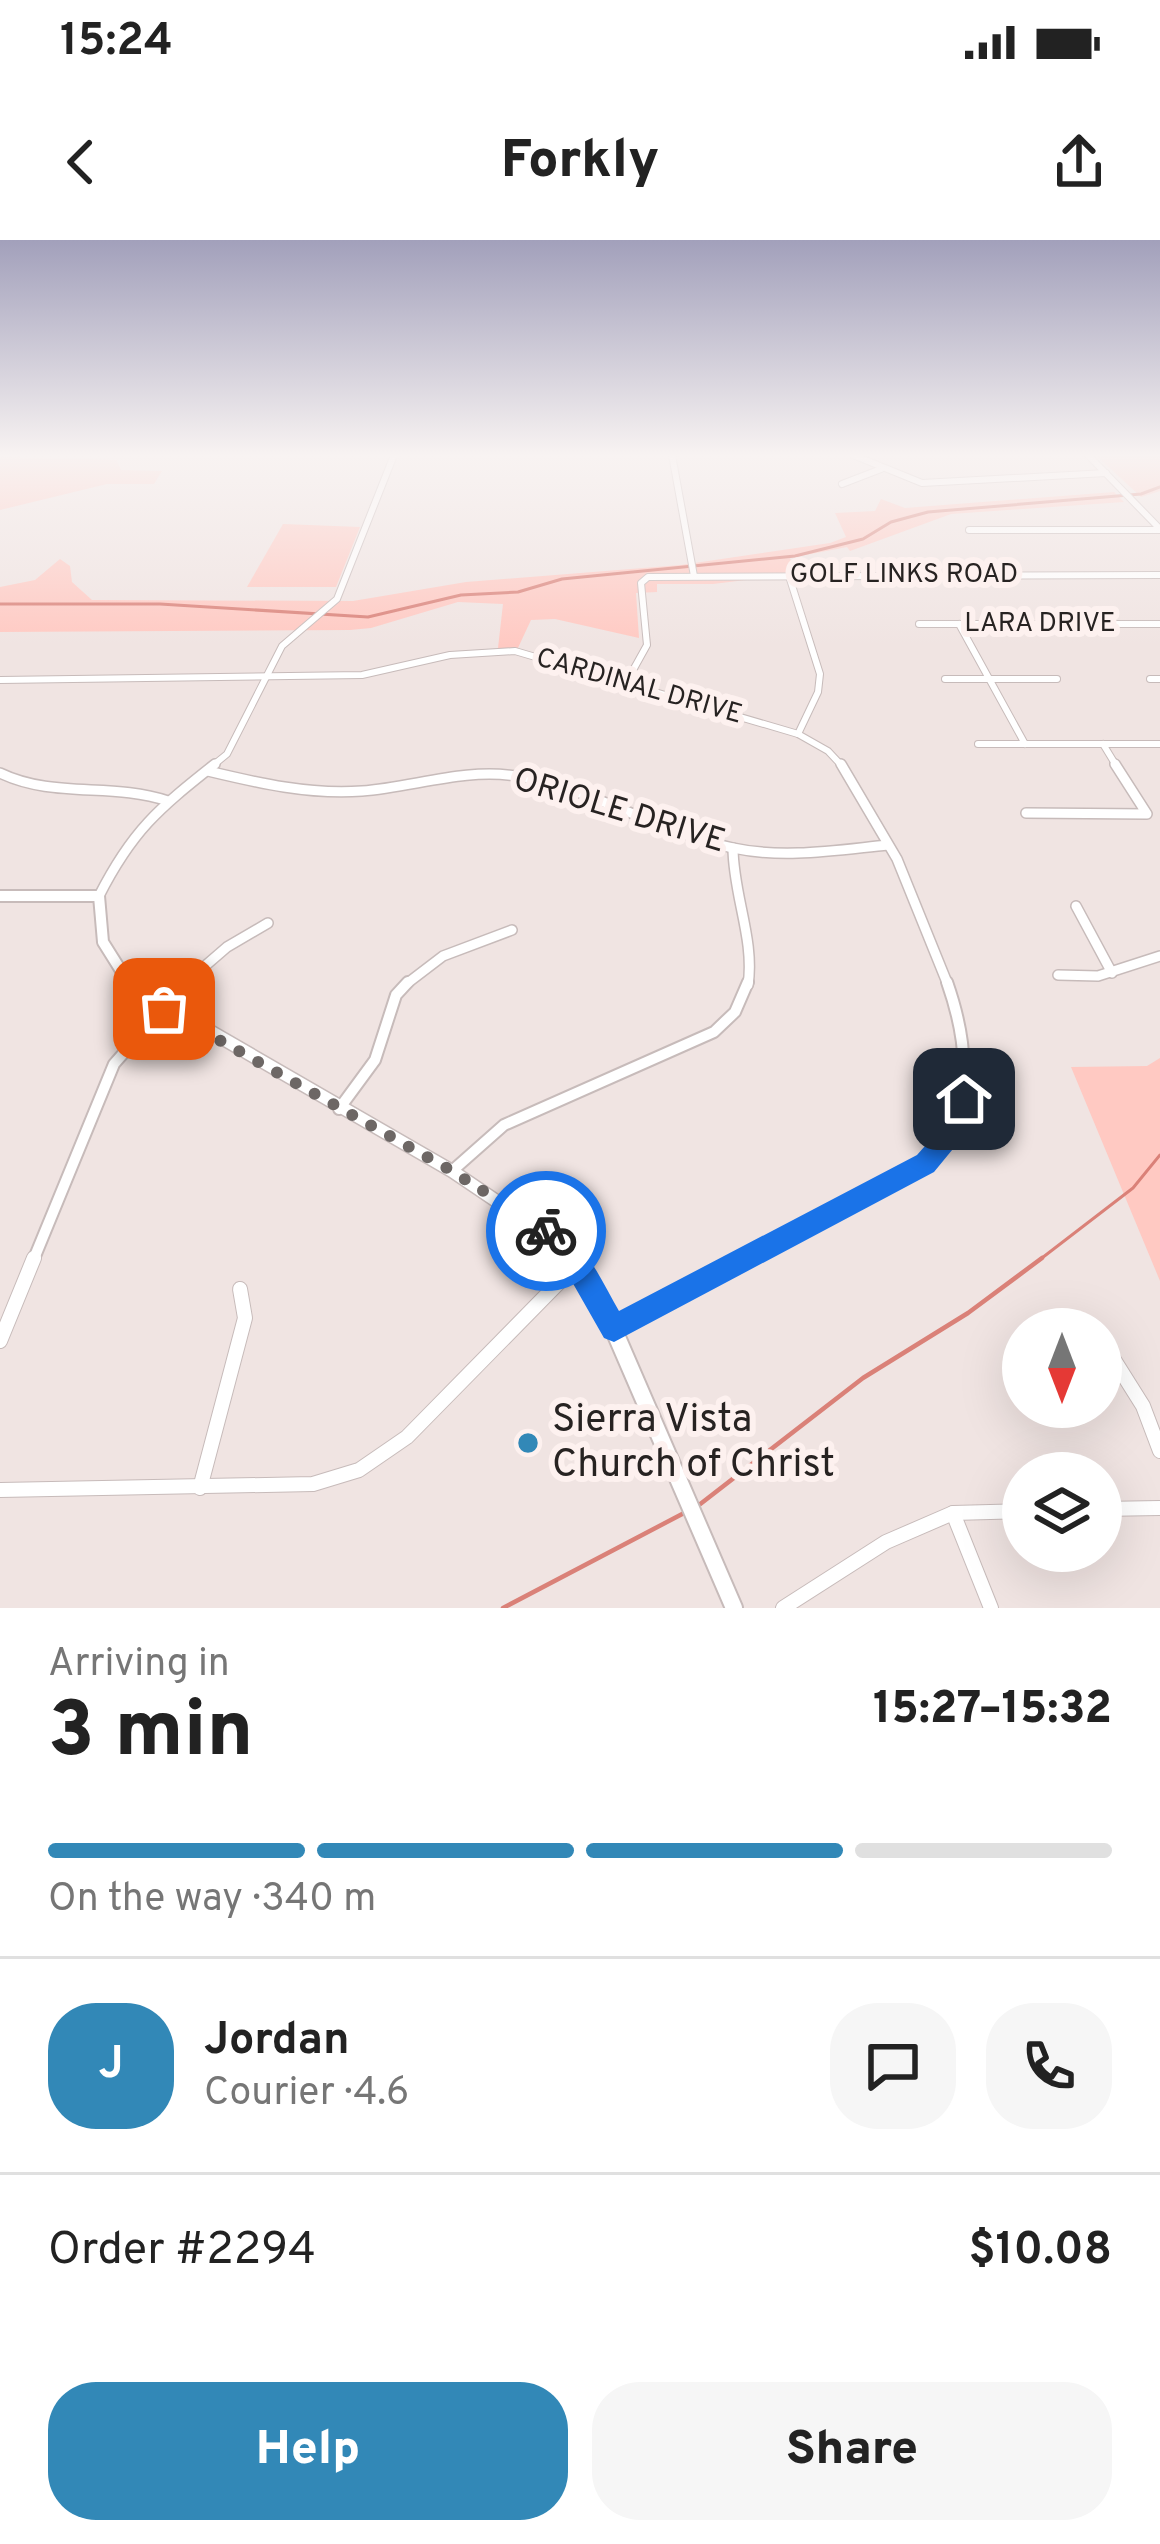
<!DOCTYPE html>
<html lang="en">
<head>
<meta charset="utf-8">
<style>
  :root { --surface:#fff; --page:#f6f6f6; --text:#222; --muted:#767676; --line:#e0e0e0; --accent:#3288b7 }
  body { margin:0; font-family:Overpass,sans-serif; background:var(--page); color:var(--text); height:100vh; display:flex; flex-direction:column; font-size:45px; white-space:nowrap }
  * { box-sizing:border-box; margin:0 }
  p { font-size:39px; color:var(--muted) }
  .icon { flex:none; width:66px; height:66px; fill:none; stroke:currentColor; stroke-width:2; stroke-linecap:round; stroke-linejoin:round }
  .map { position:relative; height:1368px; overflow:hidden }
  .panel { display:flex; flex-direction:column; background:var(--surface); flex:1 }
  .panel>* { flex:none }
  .needle { width:78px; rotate:180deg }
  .fabs { position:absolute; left:1002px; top:1068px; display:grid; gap:24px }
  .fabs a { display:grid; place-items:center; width:120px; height:120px; border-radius:50%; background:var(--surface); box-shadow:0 12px 48px #0002; font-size:60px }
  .pin { position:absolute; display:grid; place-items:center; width:102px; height:102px; color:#fff; margin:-51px; border-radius:24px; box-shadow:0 6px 18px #0006 }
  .courier { position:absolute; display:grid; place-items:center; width:120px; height:120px; margin:-60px; border:9px solid #1a73e8; border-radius:50%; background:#fff; color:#222; box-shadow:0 3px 15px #0007 }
  .summary em { font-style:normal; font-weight:800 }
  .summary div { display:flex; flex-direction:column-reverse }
  .summary { display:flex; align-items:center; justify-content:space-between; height:204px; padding:0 48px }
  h1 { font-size:78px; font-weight:800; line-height:90px }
  .bar { display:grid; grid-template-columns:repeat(4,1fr); gap:18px 12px; align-content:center; height:144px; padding:0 48px }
  .bar i { height:15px; border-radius:9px; background:var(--line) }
  .bar .on { background:var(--accent) }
  .bar p { grid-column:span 4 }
  .line { display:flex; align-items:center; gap:30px; padding:0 48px; border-top:3px solid var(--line) }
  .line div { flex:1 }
  .round { display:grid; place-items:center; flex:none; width:126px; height:126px; border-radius:48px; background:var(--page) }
  .button { display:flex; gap:24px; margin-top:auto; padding:24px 48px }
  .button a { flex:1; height:138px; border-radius:48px; background:var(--accent); color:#fff; font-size:48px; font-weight:800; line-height:138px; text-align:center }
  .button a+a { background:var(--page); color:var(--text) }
  .status { display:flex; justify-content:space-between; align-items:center; height:84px; padding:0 60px; background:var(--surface); direction:ltr }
  .status svg { height:33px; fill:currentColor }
  header { display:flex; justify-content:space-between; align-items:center; height:156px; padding:0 48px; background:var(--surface); font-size:54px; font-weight:800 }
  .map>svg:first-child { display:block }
  .green { fill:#ffc9c2 }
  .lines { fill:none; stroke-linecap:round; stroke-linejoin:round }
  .stream-far1 { stroke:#da8178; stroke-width:3 }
  .stream { stroke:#da8178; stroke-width:4.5 }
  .minor-far3-casing { stroke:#c7bbba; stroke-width:8 }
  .minor-far2-casing { stroke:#c7bbba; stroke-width:12 }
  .minor-far1-casing { stroke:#c7bbba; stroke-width:14 }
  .minor-casing { stroke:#c7bbba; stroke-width:16 }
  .tertiary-far3-casing { stroke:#c7bbba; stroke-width:8 }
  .tertiary-far2-casing { stroke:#c7bbba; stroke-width:14 }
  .tertiary-far1-casing { stroke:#c7bbba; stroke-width:15 }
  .tertiary-casing { stroke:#c7bbba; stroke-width:20 }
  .minor-far3 { stroke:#fff; stroke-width:6 }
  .minor-far2 { stroke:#fff; stroke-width:9 }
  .minor-far1 { stroke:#fff; stroke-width:10 }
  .minor { stroke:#fff; stroke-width:14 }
  .tertiary-far3 { stroke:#fff; stroke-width:6 }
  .tertiary-far2 { stroke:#fff; stroke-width:10 }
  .tertiary-far1 { stroke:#fff; stroke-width:12 }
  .tertiary { stroke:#fff; stroke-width:16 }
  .route { fill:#1a73e8 }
  .done { stroke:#6d6765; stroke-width:12; stroke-dasharray:0 21.6 }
  .poi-dot { fill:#3288b7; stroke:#fdf1ef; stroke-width:4.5 }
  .labels { text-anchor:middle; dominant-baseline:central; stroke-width:12; stroke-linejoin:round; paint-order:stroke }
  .far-street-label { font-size:27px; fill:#272322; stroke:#fdf1ef }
  .street-label { font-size:33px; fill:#272322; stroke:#fdf1ef }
  .near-poi-label { font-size:39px; fill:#272322; stroke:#fdf1ef; text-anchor:start }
</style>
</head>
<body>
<div class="status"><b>15:24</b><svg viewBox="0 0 49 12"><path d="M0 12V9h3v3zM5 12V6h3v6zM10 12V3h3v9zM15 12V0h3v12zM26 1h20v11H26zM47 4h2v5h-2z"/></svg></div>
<header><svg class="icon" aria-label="back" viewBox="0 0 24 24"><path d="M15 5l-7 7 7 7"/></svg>Forkly<svg class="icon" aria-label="share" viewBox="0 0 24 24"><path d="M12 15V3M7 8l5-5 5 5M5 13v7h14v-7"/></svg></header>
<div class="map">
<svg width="1160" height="1368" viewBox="0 0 1160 1368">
  <rect width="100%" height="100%" fill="#f0e4e2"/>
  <g class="green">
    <polygon points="1160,215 1160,251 1141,257 1098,217"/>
    <polygon points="0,217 117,220 121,230 162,231 154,244 107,244 0,270"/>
    <polygon points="1114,252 1124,262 951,274 850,311 847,307 790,318 795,334 713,344 657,344 657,352 636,353 639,398 555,379 531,380 517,410 498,408 503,364 458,362 371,388 350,390 0,392 0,347 35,340 60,319 70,326 72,342 92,360 353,361 466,342 681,325 830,303 846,297 835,273 875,271 881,259 905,268"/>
    <polygon points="283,284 360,287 336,347 247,347"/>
    <polygon points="1160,818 1160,1041 1071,827 1147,826"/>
  </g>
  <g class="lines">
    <g class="stream-far1">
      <polyline points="0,364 160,364 368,377 461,355 518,352 562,339 795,316 863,299 891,282 928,272 1141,254 1160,247"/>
      <polyline points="1038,1021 1133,948 1160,915"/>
    </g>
    <g class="stream">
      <polyline points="699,1265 863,1138 968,1073 1042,1018"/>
      <polyline points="503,1368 686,1272"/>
    </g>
    <g class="minor-far3-casing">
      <g id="minor-far3">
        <polyline points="672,215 694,336"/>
        <polyline points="853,215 922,243 1106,233"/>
        <polyline points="842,244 881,229"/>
        <polyline points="969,290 1160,290"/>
        <polyline points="789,336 820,434 818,452 798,494"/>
        <polyline points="919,384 1160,384"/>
        <polyline points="959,384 1025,504"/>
        <polyline points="945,439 1057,439"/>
        <polyline points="1150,439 1160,439"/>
        <polyline points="0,440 362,435 450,415 515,411 798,494 828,511 843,527"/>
        <polyline points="627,441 647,405 641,343 648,337 1160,335"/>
        <polyline points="978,504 1160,504"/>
        <polyline points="1103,504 1117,527"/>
        <polyline points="211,527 227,514 282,406 337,359 394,215"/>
      </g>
    </g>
    <g class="minor-far2-casing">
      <g id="minor-far2">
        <polyline points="841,524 897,619 948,745"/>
        <path d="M208 531C258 543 310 555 362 551 414 547 464 528 516 536 592 548 658 592 733 608 784 619 837 610 888 605"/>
        <path d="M0 533C54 559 112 542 168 561"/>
        <polyline points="1026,573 1147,574 1115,524"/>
        <path d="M733 608C733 654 755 700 748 745"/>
        <path d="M99 656C132 591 158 569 215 524"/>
        <polyline points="1076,666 1112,733"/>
        <polyline points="1058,735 1098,736 1160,716"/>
        <polyline points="183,745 227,707 268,683"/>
        <polyline points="405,745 443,716 512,690"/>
      </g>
    </g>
    <g class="minor-far1-casing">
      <g id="minor-far1">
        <polyline points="339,869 375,820 396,755 408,742"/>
        <polyline points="452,931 504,885 714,792 735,772 748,742"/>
        <polyline points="33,1021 114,824 186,742"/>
        <path d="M740 1021 925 924C973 866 971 811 947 742"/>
      </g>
    </g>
    <g class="minor-casing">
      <g id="minor">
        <polyline points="613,1088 746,1018"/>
        <polyline points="0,1101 34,1018"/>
        <polyline points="1104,1104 1143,1166 1160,1211"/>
        <polyline points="200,1248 245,1078 240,1049"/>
        <polyline points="0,1250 313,1244 359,1230 407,1197 577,1024"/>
        <polyline points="1101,1269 1160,1268"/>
        <polyline points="953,1273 991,1368"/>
        <polyline points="783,1368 886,1302 953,1273 1023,1271"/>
      </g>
    </g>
    <g class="tertiary-far3-casing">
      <polyline id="tertiary-far3" points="1088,215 1160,289"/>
    </g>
    <g class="tertiary-far2-casing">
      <polyline id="tertiary-far2" points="0,656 99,656 103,702 130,745"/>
    </g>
    <g class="tertiary-far1-casing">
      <polyline id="tertiary-far1" points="125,742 452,931 563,1006 572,1021"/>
    </g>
    <g class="tertiary-casing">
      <polyline id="tertiary" points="570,1018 613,1088 734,1368"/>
    </g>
    <use href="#minor-far3" class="minor-far3"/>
    <use href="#minor-far2" class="minor-far2"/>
    <use href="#minor-far1" class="minor-far1"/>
    <use href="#minor" class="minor"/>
    <use href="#tertiary-far3" class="tertiary-far3"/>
    <use href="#tertiary-far2" class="tertiary-far2"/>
    <use href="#tertiary-far1" class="tertiary-far1"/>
    <use href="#tertiary" class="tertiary"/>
  </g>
  <linearGradient id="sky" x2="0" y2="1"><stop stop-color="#a2a0bb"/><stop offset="0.53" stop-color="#f8f3f2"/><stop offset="1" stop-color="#f8f3f2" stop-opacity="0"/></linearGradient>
  <rect width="1160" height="406" fill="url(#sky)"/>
  <path class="route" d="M964 849 976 859 957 904 934 932 614 1102 604 1098 567 1033 533 991 537 982 546 979C581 993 601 1040 619 1071L917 915 940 889 956 852Z"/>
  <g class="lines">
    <polyline class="done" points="164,769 452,931 546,991"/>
  </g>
  <circle class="poi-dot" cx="528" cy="1203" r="12"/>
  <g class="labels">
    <g class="far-street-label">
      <text x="904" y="335">GOLF LINKS ROAD</text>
      <text x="1040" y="384">LARA DRIVE</text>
      <text transform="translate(639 447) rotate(16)">CARDINAL DRIVE</text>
    </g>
    <g class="street-label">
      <text transform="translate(619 572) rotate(17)">ORIOLE DRIVE</text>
    </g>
    <g class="near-poi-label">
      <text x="552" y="1181">Sierra Vista<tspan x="552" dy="45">Church of Christ</tspan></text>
    </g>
  </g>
</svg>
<div class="fabs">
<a><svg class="needle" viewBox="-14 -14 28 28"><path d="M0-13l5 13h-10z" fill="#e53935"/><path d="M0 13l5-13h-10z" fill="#767676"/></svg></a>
<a><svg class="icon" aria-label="layers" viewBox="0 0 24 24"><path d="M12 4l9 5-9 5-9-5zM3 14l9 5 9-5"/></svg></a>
</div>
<div class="pin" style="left:164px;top:769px;background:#ea580c"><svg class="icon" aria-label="bag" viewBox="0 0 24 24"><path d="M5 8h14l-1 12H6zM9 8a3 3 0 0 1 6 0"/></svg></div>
<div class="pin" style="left:964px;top:859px;background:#1f2937"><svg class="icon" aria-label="home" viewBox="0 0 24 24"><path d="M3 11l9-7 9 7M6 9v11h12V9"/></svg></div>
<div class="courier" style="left:546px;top:991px"><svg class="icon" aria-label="bike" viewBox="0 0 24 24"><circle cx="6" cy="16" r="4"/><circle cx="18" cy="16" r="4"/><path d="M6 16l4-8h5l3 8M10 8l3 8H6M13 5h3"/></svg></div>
</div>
<section class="panel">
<div class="summary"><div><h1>3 min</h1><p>Arriving in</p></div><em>15:27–15:32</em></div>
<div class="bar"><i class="on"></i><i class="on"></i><i class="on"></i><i></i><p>On the way · 340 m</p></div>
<div class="line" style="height:216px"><b class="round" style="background:var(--accent);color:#fff">J</b><div><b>Jordan</b><p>Courier · 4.6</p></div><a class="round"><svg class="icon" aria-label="chat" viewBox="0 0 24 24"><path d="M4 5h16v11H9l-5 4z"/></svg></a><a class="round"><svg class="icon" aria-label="phone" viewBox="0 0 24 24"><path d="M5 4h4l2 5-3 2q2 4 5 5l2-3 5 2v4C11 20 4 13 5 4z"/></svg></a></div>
<div class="line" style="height:156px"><div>Order #2294</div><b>$10.08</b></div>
<div class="button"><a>Help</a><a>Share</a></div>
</section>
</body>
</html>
